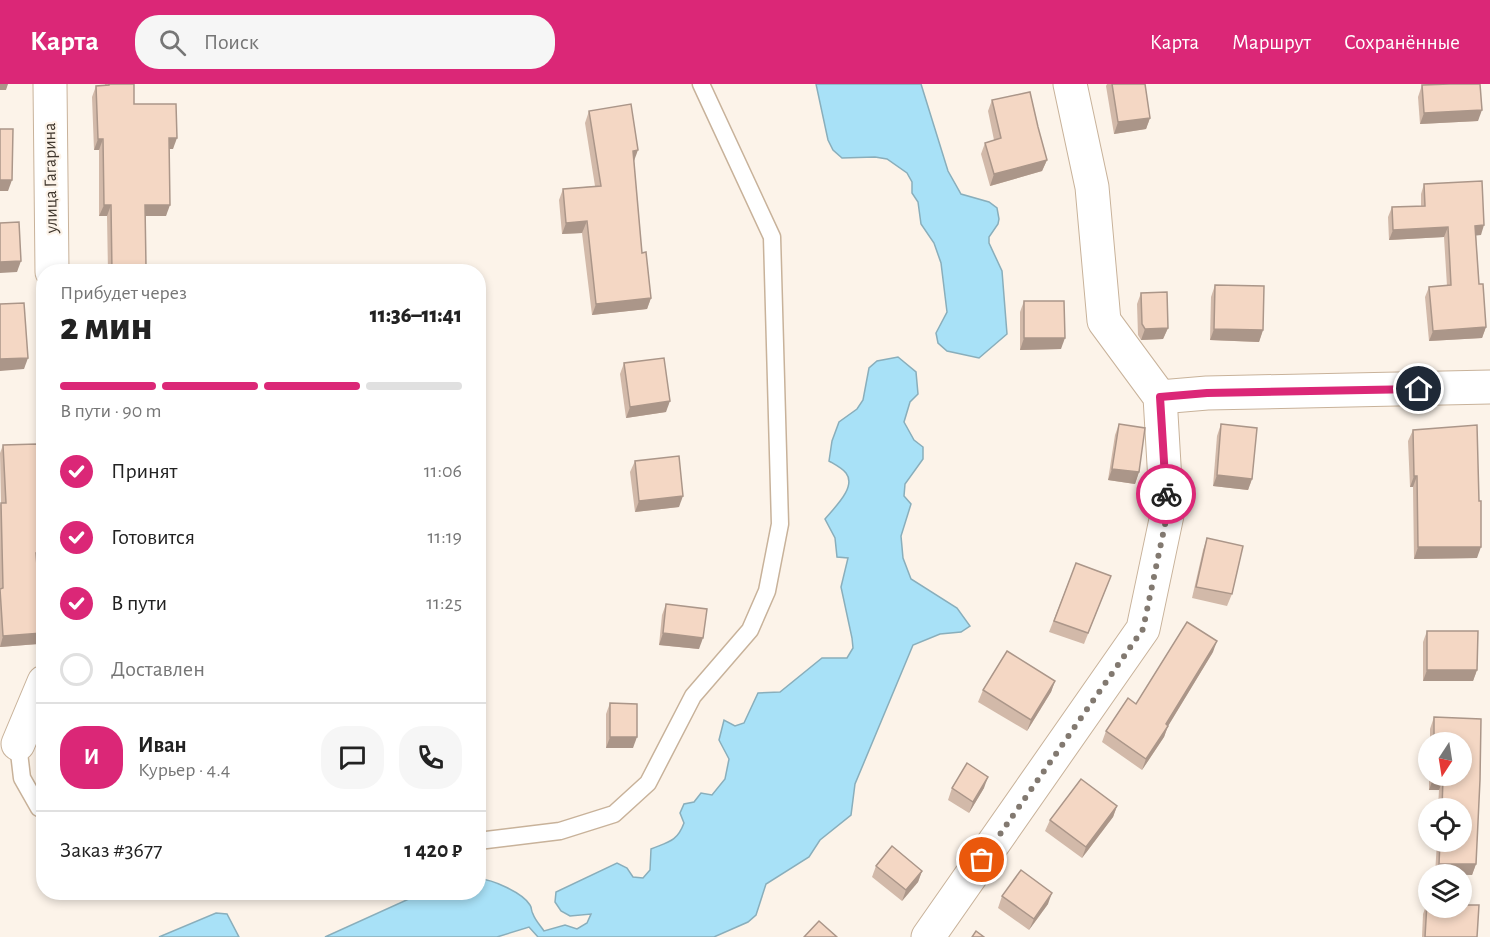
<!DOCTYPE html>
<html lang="ru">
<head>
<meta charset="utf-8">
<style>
  :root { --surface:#fff; --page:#f6f6f6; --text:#222; --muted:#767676; --line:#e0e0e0; --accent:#db2777 }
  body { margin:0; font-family:"Alegreya Sans",sans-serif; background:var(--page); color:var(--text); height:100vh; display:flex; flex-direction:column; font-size:22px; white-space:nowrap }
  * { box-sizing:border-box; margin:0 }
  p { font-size:20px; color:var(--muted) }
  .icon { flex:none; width:33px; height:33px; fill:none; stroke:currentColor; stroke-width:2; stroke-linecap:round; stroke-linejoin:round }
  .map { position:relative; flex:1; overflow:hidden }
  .details { position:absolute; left:36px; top:180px; width:450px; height:636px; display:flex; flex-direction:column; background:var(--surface); border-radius:24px; box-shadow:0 3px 9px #0003 }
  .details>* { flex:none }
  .needle { width:39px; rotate:192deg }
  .fabs { position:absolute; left:1418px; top:648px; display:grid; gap:12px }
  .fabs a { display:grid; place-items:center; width:54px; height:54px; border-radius:50%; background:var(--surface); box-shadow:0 3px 9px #0003; font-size:30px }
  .pin { position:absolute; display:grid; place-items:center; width:51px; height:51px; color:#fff; margin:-26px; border:3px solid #fff; border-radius:50%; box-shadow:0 2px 6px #0007 }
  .courier { position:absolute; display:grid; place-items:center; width:60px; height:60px; margin:-30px; border:4px solid #db2777; border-radius:50%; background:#fff; color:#222; box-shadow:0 2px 8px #0007 }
  .summary em { font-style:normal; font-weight:800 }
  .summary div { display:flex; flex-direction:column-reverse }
  .summary { display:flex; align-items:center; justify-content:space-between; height:102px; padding:0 24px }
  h1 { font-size:39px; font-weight:800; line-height:45px }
  .bar { display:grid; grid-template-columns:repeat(4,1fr); gap:9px 6px; align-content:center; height:72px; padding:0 24px }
  .bar i { height:8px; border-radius:4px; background:var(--line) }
  .bar .on { background:var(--accent) }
  .bar p { grid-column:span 4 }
  .line { display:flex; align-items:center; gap:15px; padding:0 24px; border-top:2px solid var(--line) }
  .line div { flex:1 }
  .round { display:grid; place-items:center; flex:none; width:63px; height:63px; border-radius:24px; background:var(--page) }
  ol { padding:0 24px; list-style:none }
  li { display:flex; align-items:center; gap:18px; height:66px }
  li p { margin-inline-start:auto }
  li .icon { padding:6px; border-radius:50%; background:var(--accent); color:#fff; stroke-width:4 }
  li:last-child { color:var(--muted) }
  li i { width:33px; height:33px; border:3px solid var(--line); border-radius:50% }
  header { display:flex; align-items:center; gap:36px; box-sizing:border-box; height:84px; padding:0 30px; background:var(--accent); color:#fff }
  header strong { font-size:28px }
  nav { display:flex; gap:33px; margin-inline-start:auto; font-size:21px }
  .search { width:420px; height:54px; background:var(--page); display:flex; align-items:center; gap:15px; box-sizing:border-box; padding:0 21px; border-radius:24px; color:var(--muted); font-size:22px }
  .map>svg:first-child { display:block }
  .water { fill:#a8e1f7; stroke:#89aebb; stroke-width:1.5 }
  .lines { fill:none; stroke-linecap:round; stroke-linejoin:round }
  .service-casing { stroke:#c8b29a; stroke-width:19 }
  .minor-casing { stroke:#c8b29a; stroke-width:35 }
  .service { stroke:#fff; stroke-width:16 }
  .minor { stroke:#fff; stroke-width:33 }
  .wall { fill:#d2b9a9 }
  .shaded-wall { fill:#ab9689 }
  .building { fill:#f4d7c4; stroke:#ab9689; stroke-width:1.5 }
  .done { stroke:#827970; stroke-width:6; stroke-dasharray:0 10.8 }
  .route { stroke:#db2777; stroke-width:8 }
  .labels { text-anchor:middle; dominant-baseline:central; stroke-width:4.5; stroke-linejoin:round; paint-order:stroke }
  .street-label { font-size:18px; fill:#41382f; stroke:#fcf3e9 }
</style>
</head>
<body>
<header>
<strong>Карта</strong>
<div class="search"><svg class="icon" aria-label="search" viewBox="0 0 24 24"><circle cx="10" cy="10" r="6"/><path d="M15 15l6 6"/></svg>Поиск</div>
<nav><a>Карта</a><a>Маршрут</a><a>Сохранённые</a></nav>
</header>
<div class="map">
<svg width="1490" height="853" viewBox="0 0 1490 853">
  <rect width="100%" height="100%" fill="#fcf3e9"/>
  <g class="water">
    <polygon points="816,0 921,0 948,87 961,110 989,118 997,124 999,135 998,140 989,153 989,159 1002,187 1007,250 979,274 947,267 938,259 936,249 947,228 941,179 934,159 921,140 918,118 912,109 912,98 907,89 887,75 875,73 842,74 833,66 828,56"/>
    <path d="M898 273 916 288 918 310 910 318 904 338 914 356 923 363V375L905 400 904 412 911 420 901 452 903 474 911 495 957 524 970 542 961 548 940 550 913 561 855 700 851 731 820 756 809 773 766 800 756 831 748 838 714 853H538L529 843 497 853H325L422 809 478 808 479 795C492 795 523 809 530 821 532 824 531 827 533 830 535 836 540 841 544 847L565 841 577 845 587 839 591 830 570 832 561 827 555 818 556 808 617 779 627 784 633 793 643 794 650 786 651 765C668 758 677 758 684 739L680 729 684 720 694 718 701 709 712 711 725 695 729 675 719 656 724 636 735 642 744 639 758 609 780 608 822 574H847L853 564 852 554 841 503 848 474 837 473 835 454 825 435C834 424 857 403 846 389 842 384 834 380 829 377L832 357 839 338 857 325 863 316 869 284 877 277Z"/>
    <polygon points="216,829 227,830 239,853 159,853"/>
  </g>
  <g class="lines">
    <g class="service-casing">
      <g id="service">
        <polyline points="18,660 22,694 39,724 44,726"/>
        <polyline points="478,757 560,747 614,730 648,699 693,612 750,546 767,507 780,440 772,153 701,0"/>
      </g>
    </g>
    <g class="minor-casing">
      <g id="minor">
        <polyline points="50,0 52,188"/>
        <polyline points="1160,313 1207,309 1490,303"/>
        <polyline points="18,660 44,598"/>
        <polyline points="928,853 1143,545 1167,431 1160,313 1104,237 1092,103 1070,0"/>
      </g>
    </g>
    <use href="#service" class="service"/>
    <use href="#minor" class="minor"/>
  </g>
  <g class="wall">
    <polygon points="105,0 134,0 134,20 173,65 169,65 166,132 146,132 146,182 170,188 108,188 107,132 99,132 99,66 94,66 92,13 96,2 105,1"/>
    <polygon points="1107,0 1145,0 1150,34 1146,45 1114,50 1106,2"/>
    <polygon points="1422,1 1478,37 1420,40 1418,13"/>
    <polygon points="992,16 1047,76 1042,87 990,102 981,70 985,59 994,56 988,27"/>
    <polygon points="589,27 634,77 642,169 651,214 647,225 592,231 582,149 562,150 559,116 563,105 595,102 585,39"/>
    <polygon points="1424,100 1481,151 1476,151 1479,200 1486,243 1482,254 1429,257 1425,213 1429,203 1447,202 1444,153 1389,156 1388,133 1392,123 1421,122 1421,110"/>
    <polygon points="1215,201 1263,246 1259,258 1210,256 1211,213"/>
    <polygon points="1141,209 1168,244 1163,255 1141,256 1138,251 1137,220"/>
    <polygon points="1024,217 1061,265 1020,266 1020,228"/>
    <polygon points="624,279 666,328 626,334 620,290"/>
    <polygon points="1119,340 1139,388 1135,400 1108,396 1115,351"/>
    <polygon points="1221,340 1252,395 1248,406 1213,402 1217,352"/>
    <polygon points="1413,346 1479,417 1477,474 1414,475 1413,403 1410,403 1408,357"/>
    <polygon points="3,361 38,480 37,480 42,549 38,560 0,563 0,421 1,419 0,369"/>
    <polygon points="635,377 679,423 635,428 630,388"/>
    <polygon points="1207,454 1232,510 1227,522 1192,514 1203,466"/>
    <polygon points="1076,479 1111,492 1084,560 1049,548"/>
    <polygon points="666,520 699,565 659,561 662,531"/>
    <polygon points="1427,547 1477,586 1473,597 1423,597 1423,558"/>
    <polygon points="1213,568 1168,642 1164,653 1142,686 1102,658 1106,647 1136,620"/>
    <polygon points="1055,597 1051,608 1027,647 978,618 983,606"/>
    <polygon points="610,619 633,664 606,664 606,630"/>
    <polygon points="1434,633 1481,635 1480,696 1476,780 1472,791 1435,790 1437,758 1461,758 1461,724 1438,724 1439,706 1429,706 1429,692 1461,692 1461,658 1430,658 1430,645"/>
    <polygon points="952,704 984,704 969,729 948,716"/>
    <polygon points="1117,722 1113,733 1082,774 1045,747 1050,736"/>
    <polygon points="876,782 922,787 918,798 902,817 872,793"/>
    <polygon points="1002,812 1048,820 1029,846 998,824"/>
    <polygon points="1427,819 1477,853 1422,853 1423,830"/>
  </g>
  <g class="shaded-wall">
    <polygon points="0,0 8,0 6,6 0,6"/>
    <polygon points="1482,26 1478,37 1420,40 1424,29"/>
    <polygon points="1150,34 1146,45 1114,50 1118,38"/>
    <polygon points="169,54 177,54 173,65 165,65"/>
    <polygon points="98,55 103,55 99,66 94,66"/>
    <polygon points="638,66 634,77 633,67"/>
    <polygon points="1047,76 1042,87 990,102 994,90"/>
    <polygon points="0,96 12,96 8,107 0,107"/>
    <polygon points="104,121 111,121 107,132 99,132"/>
    <polygon points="145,121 170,121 166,132 141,132"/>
    <polygon points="587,137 582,149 562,150 566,139"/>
    <polygon points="1484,141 1481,151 1472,152 1475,142"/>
    <polygon points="1448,143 1444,153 1389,156 1393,146"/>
    <polygon points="21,177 17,188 0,189 0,178"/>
    <polygon points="651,214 647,225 592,231 596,220"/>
    <polygon points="1486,243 1482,254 1429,257 1433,247"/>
    <polygon points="1168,244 1163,255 1141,256 1145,245"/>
    <polygon points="1214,245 1263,246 1259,258 1210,256"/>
    <polygon points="1024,254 1065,254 1061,265 1020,266"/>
    <polygon points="28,274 24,285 0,287 0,275"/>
    <polygon points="670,317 666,328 626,334 630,323"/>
    <polygon points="1112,385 1139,388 1135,400 1108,396"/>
    <polygon points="1217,391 1252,395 1248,406 1213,402"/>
    <polygon points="1414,392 1417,392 1413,403 1410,403"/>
    <polygon points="683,412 679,423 635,428 639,417"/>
    <polygon points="1418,463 1481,463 1477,474 1414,475"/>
    <polygon points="36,469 43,469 38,480 32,480"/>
    <polygon points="42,549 38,560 0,563 3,552"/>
    <polygon points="663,549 703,554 699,565 659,561"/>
    <polygon points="1217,557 1213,568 1162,652 1166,640"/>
    <polygon points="1427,586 1477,586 1473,597 1423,597"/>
    <polygon points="1055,597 1051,608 1027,647 1031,636"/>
    <polygon points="1168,642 1164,653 1142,686 1146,675"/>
    <polygon points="610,653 637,653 633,664 606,664"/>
    <polygon points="988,693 984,704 969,729 973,718"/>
    <polygon points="1433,695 1443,695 1439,706 1429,706"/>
    <polygon points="1117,722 1113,733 1082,774 1086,763"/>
    <polygon points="1439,780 1476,780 1472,791 1435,790"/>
    <polygon points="922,787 918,798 902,817 906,806"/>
    <polygon points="1052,809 1048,820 1029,846 1034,835"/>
  </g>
  <g class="building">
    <polygon points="109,0 134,0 134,20 176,20 177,54 169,54 170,121 145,121 146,182 171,182 170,188 112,188 111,121 104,121 103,55 98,55 96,2 109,1"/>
    <polygon points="1112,0 1145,0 1150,34 1118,38"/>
    <polygon points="1450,0 1480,0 1482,26 1424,29 1422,1"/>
    <polygon points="1030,8 1038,43 1047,76 994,90 985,59 1001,54 992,16"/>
    <polygon points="631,20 638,66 633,67 642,169 646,168 651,214 596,220 587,137 566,139 563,105 601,102 589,27"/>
    <polygon points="0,45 13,45 12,96 0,96"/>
    <polygon points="1482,97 1484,141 1475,142 1479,200 1483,200 1486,243 1433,247 1429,203 1451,201 1448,143 1393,146 1392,123 1425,122 1424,100"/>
    <polygon points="19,138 21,177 0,178 0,139"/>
    <polygon points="1215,201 1264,202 1263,246 1214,245"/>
    <polygon points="1167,208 1168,244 1145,245 1142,240 1141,209"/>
    <polygon points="1024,217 1064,217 1065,254 1024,254"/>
    <polygon points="24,219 28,274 0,275 0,220"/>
    <polygon points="664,274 670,317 630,323 624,279"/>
    <polygon points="1119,340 1145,344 1139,388 1112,385"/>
    <polygon points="1221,340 1257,344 1252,395 1217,391"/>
    <polygon points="1477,341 1479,417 1481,417 1481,463 1418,463 1417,392 1414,392 1413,346"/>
    <polygon points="37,360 43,469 36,469 42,549 3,552 0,505 3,504 1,419 6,419 3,361"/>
    <polygon points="679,372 683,412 639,417 635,377"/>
    <polygon points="1207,454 1243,462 1232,510 1196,503"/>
    <polygon points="1076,479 1111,492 1088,549 1054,537"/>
    <polygon points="666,520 707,525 703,554 663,549"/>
    <polygon points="1187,538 1217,557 1166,640 1168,642 1146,675 1106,647 1128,614 1136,620"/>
    <polygon points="1427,547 1478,547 1477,586 1427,586"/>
    <polygon points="1007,567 1055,597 1031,636 983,606"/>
    <polygon points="610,619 637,620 637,653 610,653"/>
    <polygon points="1434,633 1481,635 1480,696 1476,780 1439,780 1440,758 1461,758 1461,724 1442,724 1443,695 1433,695 1433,692 1461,692 1461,658 1434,658"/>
    <polygon points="967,679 988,693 973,718 952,704"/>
    <polygon points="1081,695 1117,722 1086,763 1050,736"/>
    <polygon points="892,762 922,787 906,806 876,782"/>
    <polygon points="1021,786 1052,809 1034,835 1002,812"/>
    <polygon points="1427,819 1428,819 1428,824 1461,824 1461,821 1479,821 1477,853 1425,853"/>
    <polygon points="819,837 837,853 804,853"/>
    <polygon points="976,847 984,853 972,853"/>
  </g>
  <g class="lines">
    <polyline class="done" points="982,776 1143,545 1167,431 1166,410"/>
    <polyline class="route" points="1166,410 1160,313 1207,309 1419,305"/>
  </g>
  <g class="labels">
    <g class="street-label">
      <text transform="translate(51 94) rotate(-91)">улица Гагарина</text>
    </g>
  </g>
</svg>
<div class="fabs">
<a><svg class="needle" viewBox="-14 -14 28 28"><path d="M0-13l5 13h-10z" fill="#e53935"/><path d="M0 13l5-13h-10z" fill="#767676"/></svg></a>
<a><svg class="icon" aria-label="locate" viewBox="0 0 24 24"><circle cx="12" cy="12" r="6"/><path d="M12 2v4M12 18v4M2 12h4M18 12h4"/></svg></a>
<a><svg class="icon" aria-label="layers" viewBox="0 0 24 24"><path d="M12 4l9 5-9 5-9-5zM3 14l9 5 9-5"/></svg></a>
</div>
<div class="pin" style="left:982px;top:776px;background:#ea580c"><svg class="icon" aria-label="bag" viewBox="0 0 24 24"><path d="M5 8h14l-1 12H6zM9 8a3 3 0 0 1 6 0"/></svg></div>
<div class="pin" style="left:1419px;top:305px;background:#1f2937"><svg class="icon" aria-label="home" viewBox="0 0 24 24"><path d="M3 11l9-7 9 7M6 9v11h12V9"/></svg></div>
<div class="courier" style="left:1166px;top:410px"><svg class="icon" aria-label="bike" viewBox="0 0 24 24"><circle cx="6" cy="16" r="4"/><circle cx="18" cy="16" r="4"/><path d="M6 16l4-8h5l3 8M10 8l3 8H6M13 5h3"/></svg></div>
<section class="details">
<div class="summary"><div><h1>2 мин</h1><p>Прибудет через</p></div><em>11:36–11:41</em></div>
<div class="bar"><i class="on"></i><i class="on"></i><i class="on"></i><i></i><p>В пути · 90 m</p></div>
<ol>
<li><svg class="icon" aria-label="check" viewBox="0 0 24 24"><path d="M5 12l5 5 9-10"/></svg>Принят<p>11:06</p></li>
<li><svg class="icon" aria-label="check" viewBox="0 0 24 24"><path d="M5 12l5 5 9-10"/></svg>Готовится<p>11:19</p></li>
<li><svg class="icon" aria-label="check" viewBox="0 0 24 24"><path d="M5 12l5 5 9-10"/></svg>В пути<p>11:25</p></li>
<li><i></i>Доставлен</li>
</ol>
<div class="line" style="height:108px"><b class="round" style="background:var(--accent);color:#fff">И</b><div><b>Иван</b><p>Курьер · 4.4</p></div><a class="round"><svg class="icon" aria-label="chat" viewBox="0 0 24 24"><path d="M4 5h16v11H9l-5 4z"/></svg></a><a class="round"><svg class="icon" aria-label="phone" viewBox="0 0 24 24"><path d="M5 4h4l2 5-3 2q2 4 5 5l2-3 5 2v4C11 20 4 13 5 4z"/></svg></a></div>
<div class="line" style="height:78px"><div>Заказ #3677</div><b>1 420 ₽</b></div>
</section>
</div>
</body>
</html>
